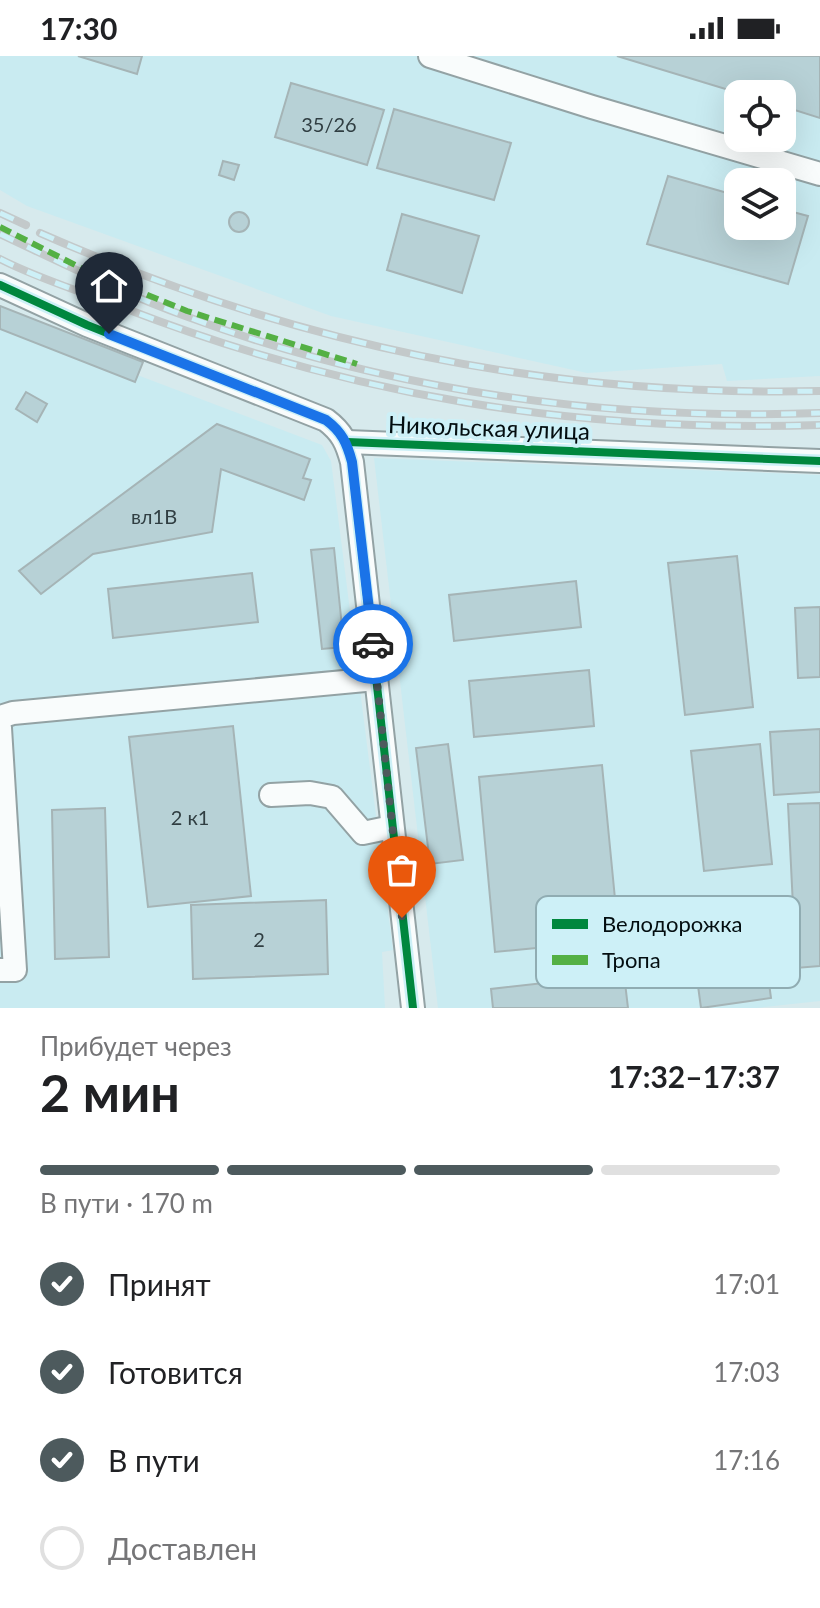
<!DOCTYPE html>
<html lang="ru">
<head>
<meta charset="utf-8">
<style>
  :root { --surface:#fff; --page:#f6f6f6; --text:#202124; --muted:#757577; --line:#e0e0e0; --accent:#4d5a5d }
  body { margin:0; font-family:Lato,sans-serif; background:var(--page); color:var(--text); height:100vh; display:flex; flex-direction:column; font-size:30px; white-space:nowrap }
  * { box-sizing:border-box; margin:0 }
  p { font-size:26px; color:var(--muted) }
  .icon { flex:none; width:44px; height:44px; fill:none; stroke:currentColor; stroke-width:2; stroke-linecap:round; stroke-linejoin:round }
  .map { position:relative; height:952px; overflow:hidden }
  .drawer { display:flex; flex-direction:column; background:var(--surface); flex:1 }
  .drawer>* { flex:none }
  .buttons { position:absolute; left:724px; top:24px; display:grid; gap:16px }
  .buttons a { display:grid; place-items:center; width:72px; height:72px; border-radius:16px; background:var(--surface); box-shadow:0 8px 32px #0002; font-size:40px }
  .pin { position:absolute; display:grid; place-items:center; width:68px; height:68px; color:#fff; margin:-82px -34px; border-radius:50% 50% 50% 0; rotate:-45deg; box-shadow:0 0 8px #0007 }
  .pin .icon { rotate:45deg }
  .courier { position:absolute; display:grid; place-items:center; width:80px; height:80px; margin:-40px; border:6px solid #1a73e8; border-radius:50%; background:#fff; color:#222; box-shadow:0 2px 10px #0007 }
  .head em { font-style:normal; font-weight:700 }
  .head div { display:flex; flex-direction:column-reverse }
  .head { display:flex; align-items:center; justify-content:space-between; height:136px; padding:0 40px }
  h1 { font-size:52px; font-weight:700; line-height:60px }
  .bar { display:grid; grid-template-columns:repeat(4,1fr); gap:12px 8px; align-content:center; height:96px; padding:0 40px }
  .bar i { height:10px; border-radius:6px; background:var(--line) }
  .bar .selected { background:var(--accent) }
  .bar p { grid-column:span 4 }
  ol { padding:0 40px; list-style:none }
  li { display:flex; align-items:center; gap:24px; height:88px }
  li p { margin-inline-start:auto }
  li .icon { padding:8px; border-radius:50%; background:var(--accent); color:#fff; stroke-width:4 }
  li:last-child { color:var(--muted) }
  li i { width:44px; height:44px; border:4px solid var(--line); border-radius:50% }
  .status { display:flex; justify-content:space-between; align-items:center; height:56px; padding:0 40px; background:var(--surface); direction:ltr }
  .status svg { height:22px; fill:currentColor }
  .map>svg:first-child { display:block }
  .built { fill:#c9ebf1; fill-rule:evenodd }
  .building { fill:#b7d1d6; stroke:#a5b4b6; stroke-width:2 }
  .lines { fill:none; stroke-linecap:round; stroke-linejoin:round }
  .minor-casing { stroke:#93a2a4; stroke-width:26 }
  .minor { stroke:#f9fcfc; stroke-width:22 }
  .rail-casing { stroke:#c3c9ca; stroke-width:8 }
  .rail { stroke:#cdf0f7; stroke-width:5; stroke-dasharray:15; stroke-linecap:butt }
  .quiet { stroke:#54b044; stroke-width:6; stroke-dasharray:12 6; stroke-linecap:butt }
  .cycleway-casing { stroke:#cdf0f7; stroke-width:13 }
  .cycleway { stroke:#00873e; stroke-width:8 }
  .done { stroke:#4d5a5d; stroke-width:8; stroke-dasharray:0 14.4 }
  .route { stroke:#1a73e8; stroke-width:10 }
  .labels { text-anchor:middle; dominant-baseline:central; stroke-width:8; stroke-linejoin:round; paint-order:stroke }
  .number-label { font-size:20px; fill:#303e42 }
  .street-label { font-size:24px; fill:#030d10; stroke:#cdf0f7 }
  .key { fill:#cdf0f7; stroke:#90acb2; stroke-width:2 }
  .key-label { font-size:22px; fill:#030d10 }
</style>
</head>
<body>
<div class="status"><b>17:30</b><svg viewBox="0 0 49 12"><path d="M0 12V9h3v3zM5 12V6h3v6zM10 12V3h3v9zM15 12V0h3v12zM26 1h20v11H26zM47 4h2v5h-2z"/></svg></div>
<div class="map">
<svg width="820" height="952" viewBox="0 0 820 952">
  <rect width="100%" height="100%" fill="#d7eaed"/>
  <g class="built">
    <path d="M0 0H820V320L727 325 722 308 587 317 331 260 27 150 0 134ZM738 38H782V82H738ZM738 126H782V170H738Z"/>
    <polygon points="0,267 322,389 331,405 393,894 382,896 385,952 0,952"/>
    <polygon points="374,402 820,419 820,945 756,952 438,952"/>
  </g>
  <g class="building">
    <polygon points="78,0 142,0 137,18"/>
    <polygon points="617,0 820,0 820,62 782,50 782,38 742,38"/>
    <polygon points="291,27 384,54 367,109 275,81"/>
    <polygon points="394,53 511,87 494,144 377,112"/>
    <polygon points="223,105 239,109 234,124 219,119"/>
    <polygon points="668,120 738,140 738,170 782,170 782,153 808,160 788,228 647,188"/>
    <circle cx="239" cy="166" r="10"/>
    <polygon points="402,158 479,180 462,237 387,214"/>
    <polygon points="0,250 143,306 135,326 0,273"/>
    <polygon points="26,336 47,348 37,366 16,353"/>
    <polygon points="217,368 310,403 303,422 311,424 304,444 221,413 212,476 93,498 41,538 19,515"/>
    <polygon points="334,492 344,591 322,593 311,494"/>
    <polygon points="737,500 753,651 685,659 668,507"/>
    <polygon points="252,517 258,566 113,582 108,533"/>
    <polygon points="576,525 581,571 454,585 449,539"/>
    <polygon points="820,551 820,621 798,622 795,552"/>
    <polygon points="589,614 594,670 474,681 469,625"/>
    <polygon points="233,670 251,840 148,851 129,681"/>
    <polygon points="820,673 820,736 774,739 770,676"/>
    <polygon points="448,688 463,804 430,808 416,692"/>
    <polygon points="760,688 772,808 704,815 691,695"/>
    <polygon points="602,709 619,884 495,896 479,721"/>
    <polygon points="820,747 820,910 796,912 788,748"/>
    <polygon points="105,752 109,901 55,903 52,754"/>
    <polygon points="326,844 328,918 193,923 191,849"/>
    <polygon points="766,905 771,942 701,952 696,915"/>
    <polygon points="624,918 628,952 493,952 491,933"/>
  </g>
  <g class="lines">
    <g class="minor-casing">
      <g id="minor">
        <polyline points="430,0 592,51 820,118"/>
        <path d="M0 229 87 269 326 364C342 376 347 387 352 406L413 952"/>
        <polyline points="347,386 820,405"/>
        <polyline points="0,661 13,657 376,623"/>
        <polyline points="0,672 15,914 0,914"/>
        <polyline points="271,739 310,737 332,741 363,777 392,771"/>
      </g>
    </g>
    <use href="#minor" class="minor"/>
    <g class="rail-casing">
      <g id="rail">
        <polyline points="0,157 26,169"/>
        <path d="M40 177C293 288 543 341 820 335"/>
        <path d="M0 178C62 207 124 238 188 261 389 335 606 365 820 357"/>
        <path d="M0 203C39 223 83 236 124 252 351 340 577 377 820 369"/>
      </g>
    </g>
    <use href="#rail" class="rail"/>
    <polyline class="quiet" points="0,171 83,213 187,255 357,308"/>
    <g class="cycleway-casing">
      <g id="cycleway">
        <path d="M0 229 87 269 326 364C342 376 347 387 352 406L413 952"/>
        <polyline points="347,386 820,405"/>
      </g>
    </g>
    <use href="#cycleway" class="cycleway"/>
  </g>
  <g class="lines">
    <polyline class="done" points="373,588 402,862"/>
    <path class="route" d="M109 278 326 364C342 376 347 387 352 406L373 588"/>
  </g>
  <g class="labels">
    <g class="number-label">
      <text x="329" y="68">35/26</text>
      <text x="154" y="460">вл1В</text>
      <text x="190" y="761">2 к1</text>
      <text x="259" y="883">2</text>
    </g>
    <g class="street-label">
      <text transform="translate(489 371) rotate(2)">Никольская улица</text>
    </g>
  </g>
  <rect x="536" y="840" width="264" height="92" rx="12" class="key"/>
  <rect x="552" y="863" width="36" height="10" fill="#00873e"/>
  <rect x="552" y="899" width="36" height="10" fill="#54b044"/>
  <g class="key-label">
    <text x="602" y="876">Велодорожка</text>
    <text x="602" y="912">Тропа</text>
  </g>
</svg>
<div class="buttons">
<a><svg class="icon" aria-label="locate" viewBox="0 0 24 24"><circle cx="12" cy="12" r="6"/><path d="M12 2v4M12 18v4M2 12h4M18 12h4"/></svg></a>
<a><svg class="icon" aria-label="layers" viewBox="0 0 24 24"><path d="M12 4l9 5-9 5-9-5zM3 14l9 5 9-5"/></svg></a>
</div>
<div class="pin" style="left:402px;top:862px;background:#ea580c"><svg class="icon" aria-label="bag" viewBox="0 0 24 24"><path d="M5 8h14l-1 12H6zM9 8a3 3 0 0 1 6 0"/></svg></div>
<div class="pin" style="left:109px;top:278px;background:#1f2937"><svg class="icon" aria-label="home" viewBox="0 0 24 24"><path d="M3 11l9-7 9 7M6 9v11h12V9"/></svg></div>
<div class="courier" style="left:373px;top:588px"><svg class="icon" aria-label="car" viewBox="0 0 24 24"><path d="M5 17H2v-5l4-1 3-4h7l3 4 3 1v5h-3M9 17h6M6 11h13"/><circle cx="7" cy="17" r="2"/><circle cx="17" cy="17" r="2"/></svg></div>
</div>
<section class="drawer">
<div class="head"><div><h1>2 мин</h1><p>Прибудет через</p></div><em>17:32–17:37</em></div>
<div class="bar"><i class="selected"></i><i class="selected"></i><i class="selected"></i><i></i><p>В пути · 170 m</p></div>
<ol>
<li><svg class="icon" aria-label="check" viewBox="0 0 24 24"><path d="M5 12l5 5 9-10"/></svg>Принят<p>17:01</p></li>
<li><svg class="icon" aria-label="check" viewBox="0 0 24 24"><path d="M5 12l5 5 9-10"/></svg>Готовится<p>17:03</p></li>
<li><svg class="icon" aria-label="check" viewBox="0 0 24 24"><path d="M5 12l5 5 9-10"/></svg>В пути<p>17:16</p></li>
<li><i></i>Доставлен</li>
</ol>
</section>
</body>
</html>
